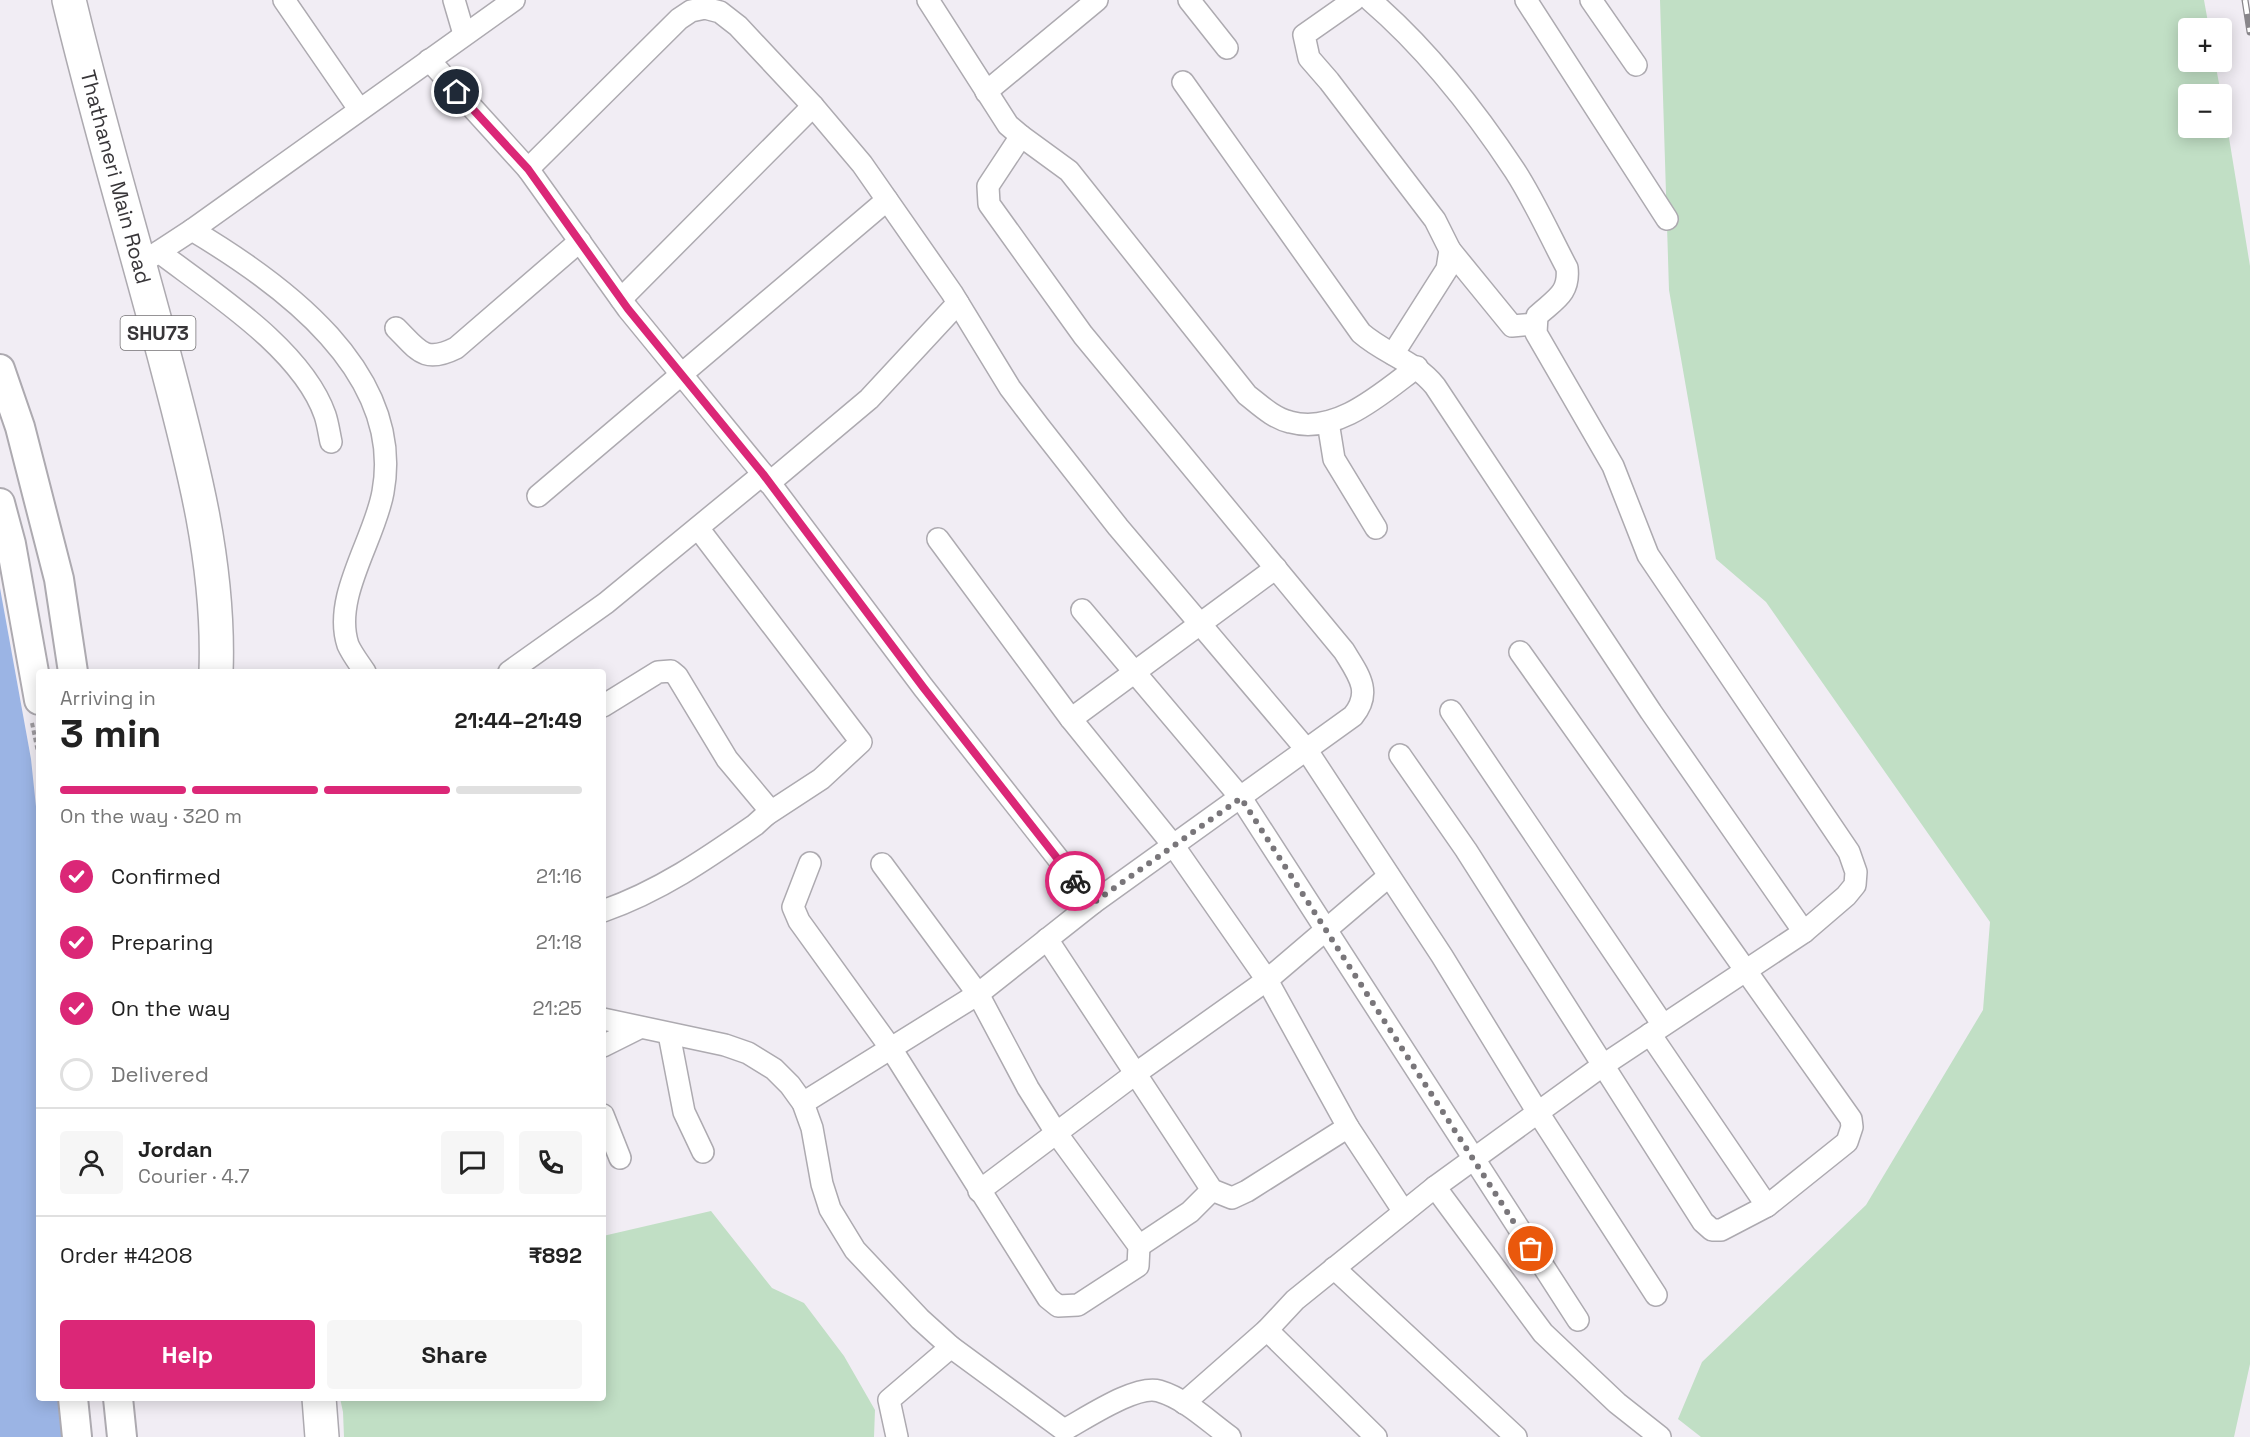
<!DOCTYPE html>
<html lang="en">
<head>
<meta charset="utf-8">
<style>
  :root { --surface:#fff; --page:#f6f6f6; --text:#222; --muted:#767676; --line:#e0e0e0; --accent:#db2777 }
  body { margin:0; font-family:"Space Grotesk",sans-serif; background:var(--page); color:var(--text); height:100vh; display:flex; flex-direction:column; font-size:22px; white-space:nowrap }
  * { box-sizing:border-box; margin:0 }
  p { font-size:20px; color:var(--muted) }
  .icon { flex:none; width:33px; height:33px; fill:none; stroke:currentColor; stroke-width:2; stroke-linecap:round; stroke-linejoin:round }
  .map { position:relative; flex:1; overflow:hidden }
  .drawer { position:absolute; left:36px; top:669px; width:570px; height:732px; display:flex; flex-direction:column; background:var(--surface); border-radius:6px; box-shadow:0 3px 15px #0003 }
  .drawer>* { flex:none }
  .buttons { position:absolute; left:2178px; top:18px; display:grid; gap:12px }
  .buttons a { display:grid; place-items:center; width:54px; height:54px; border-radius:6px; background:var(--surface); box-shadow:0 3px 15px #0003; font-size:30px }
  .pin { position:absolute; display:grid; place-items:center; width:51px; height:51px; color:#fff; margin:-26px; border:3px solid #fff; border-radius:50%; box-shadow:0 2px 6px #0007 }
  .courier { position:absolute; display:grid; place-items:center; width:60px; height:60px; margin:-30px; border:4px solid #db2777; border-radius:50%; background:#fff; color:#222; box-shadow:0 2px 8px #0007 }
  .overview em { font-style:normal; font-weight:700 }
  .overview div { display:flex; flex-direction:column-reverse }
  .overview { display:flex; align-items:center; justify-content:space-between; height:102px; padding:0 24px }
  h1 { font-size:39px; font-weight:700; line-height:45px }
  .bar { display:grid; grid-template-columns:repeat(4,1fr); gap:9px 6px; align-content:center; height:72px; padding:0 24px }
  .bar i { height:8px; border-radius:4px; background:var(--line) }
  .bar .current { background:var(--accent) }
  .bar p { grid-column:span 4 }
  .line { display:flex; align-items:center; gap:15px; padding:0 24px; border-top:2px solid var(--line) }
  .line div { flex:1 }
  .round { display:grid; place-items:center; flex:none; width:63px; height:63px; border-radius:6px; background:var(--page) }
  ol { padding:0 24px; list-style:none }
  li { display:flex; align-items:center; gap:18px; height:66px }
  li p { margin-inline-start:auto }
  li .icon { padding:6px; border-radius:50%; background:var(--accent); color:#fff; stroke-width:4 }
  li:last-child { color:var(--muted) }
  li i { width:33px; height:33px; border:3px solid var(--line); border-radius:50% }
  .button { display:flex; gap:12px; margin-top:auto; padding:12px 24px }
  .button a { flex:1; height:69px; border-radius:6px; background:var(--accent); color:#fff; font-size:24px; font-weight:700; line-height:69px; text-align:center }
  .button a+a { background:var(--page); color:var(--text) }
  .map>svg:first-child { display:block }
  .green { fill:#c1dfc5 }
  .water { fill:#9bb4e4 }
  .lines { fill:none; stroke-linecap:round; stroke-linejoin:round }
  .street-casing { stroke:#adaab0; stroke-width:24 }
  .secondary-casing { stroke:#adaab0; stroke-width:32 }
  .primary-casing { stroke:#adaab0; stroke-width:36 }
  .path { stroke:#9f9ca1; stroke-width:4; stroke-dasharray:4.5 3; stroke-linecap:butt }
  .street { stroke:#fff; stroke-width:21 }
  .secondary { stroke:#fff; stroke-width:28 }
  .primary { stroke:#fff; stroke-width:33 }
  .rail-casing { stroke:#88858a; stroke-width:7 }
  .rail { stroke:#fff; stroke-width:4.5; stroke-dasharray:14; stroke-linecap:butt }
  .done { stroke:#79767a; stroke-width:6; stroke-dasharray:0 10.8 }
  .route { stroke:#db2777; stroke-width:8 }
  .labels { text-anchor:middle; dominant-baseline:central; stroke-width:4.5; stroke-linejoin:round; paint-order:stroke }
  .shield { fill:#fff; stroke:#747274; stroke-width:1.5 }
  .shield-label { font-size:20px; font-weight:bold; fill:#383639 }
  .street-label { font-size:21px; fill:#383639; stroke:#fff }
</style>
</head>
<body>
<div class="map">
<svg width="2250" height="1437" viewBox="0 0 2250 1437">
  <rect width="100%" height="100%" fill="#f1edf4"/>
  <g class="green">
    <polygon points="1660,0 2204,0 2209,28 2188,28 2188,62 2215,62 2221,94 2188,94 2188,128 2222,128 2222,95 2250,266 2250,1364 2234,1437 1701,1437 1678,1419 1702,1362 1866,1205 1983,1010 1990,922 1766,602 1716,559 1669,290"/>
    <polygon points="711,1211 772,1288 804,1303 844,1356 875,1410 874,1437 344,1437 343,1412 340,1398 603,1398 603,1236"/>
  </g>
  <polygon class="water" points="0,588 31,759 39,835 39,1398 59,1398 62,1437 0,1437"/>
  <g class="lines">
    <g class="street-casing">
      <g id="street">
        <polyline points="284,0 359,109"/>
        <polyline points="454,0 464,34"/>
        <polyline points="1189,0 1227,48"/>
        <polyline points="1354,0 1304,35 1309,58 1329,81 1435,220 1450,250 1447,269 1393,354"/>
        <polyline points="1526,0 1667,219"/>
        <polyline points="1591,0 1636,65"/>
        <polyline points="429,60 528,169 628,309 763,474 923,687 1093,903"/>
        <path d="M1183 82 1361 333C1385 354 1415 361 1435 386L1651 712 1804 932"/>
        <polyline points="986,92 1097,0"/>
        <path d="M1021 136 1069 171 1247 395C1260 405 1273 418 1290 422 1337 435 1382 393 1417 367"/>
        <polyline points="528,169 679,19 691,11 705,8 720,12 738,26 813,106 862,164 952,293 1010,388 1038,425 1118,527 1306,749 1442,956 1537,1111 1656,1295"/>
        <polyline points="192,230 514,0"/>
        <polyline points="1450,250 1512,326 1535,324"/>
        <path d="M159 252C213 293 302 349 325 415 328 424 329 433 331 442"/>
        <path d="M140 264 192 230C281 283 405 372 383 492 375 539 332 597 348 645 352 654 359 663 365 672"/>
        <polyline points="621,299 813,106"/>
        <path d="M396 328C418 350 424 364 456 348L580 241"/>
        <polyline points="1328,422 1334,459 1376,528"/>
        <polyline points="769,483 869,399 958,303"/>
        <polyline points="538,496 887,200"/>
        <polyline points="698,528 861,742 821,779 766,815"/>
        <polyline points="938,539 1071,719 1173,845 1267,980 1348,1127"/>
        <polyline points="1082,610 1241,798 1578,1320"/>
        <polyline points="1520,652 1851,1119 1852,1127 1847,1142 1767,1206 1650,1034"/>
        <polyline points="509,672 606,603 763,474"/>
        <path d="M603 706 658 672 671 671 677 676 727 759 768 808 766 815 755 825C706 859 660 891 603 911"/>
        <polyline points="1451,711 1663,1025"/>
        <polyline points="1071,719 1276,568"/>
        <polyline points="1400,755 1466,850 1703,1222 1712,1230 1721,1230 1767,1206"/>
        <polyline points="810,863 793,907 799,921 892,1050 1048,1298 1058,1306 1078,1305 1138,1266 1139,1246 1057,1134 1028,1088 978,994 882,864"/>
        <polyline points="1047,939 1212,1190 1232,1198 1247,1191 1348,1127 1404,1212"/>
        <path d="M603 1019 725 1045 748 1053 774 1069 790 1085 803 1103 812 1128 822 1184 830 1209 855 1250 920 1319 951 1347 1064 1430C1085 1419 1136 1384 1159 1391 1186 1399 1208 1421 1230 1437"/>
        <polyline points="669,1034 684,1112 703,1152"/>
        <polyline points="603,1046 639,1028"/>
        <path d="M803 1103 978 994 1093 903 1353 716C1373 692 1358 674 1344 651L1083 335 989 204 988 186 1021 136 1008 125 928 0"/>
        <polyline points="603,1115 620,1158"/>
        <polyline points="1435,1187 1543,1333 1617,1403 1660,1437"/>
        <polyline points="979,1191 1135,1074 1267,980 1389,876"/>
        <polyline points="1139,1246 1190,1212 1212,1190"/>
        <polyline points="1334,1268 1516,1437"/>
        <polyline points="1267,1330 1376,1437"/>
        <path d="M1184 1403 1267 1330 1295 1300 1435 1187 1602 1066 1804 932 1846 896 1855 885 1856 872 1849 852 1648 555 1613 466 1536 333 1537 316C1554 300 1570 294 1567 268 1550 236 1535 202 1515 171 1474 109 1426 48 1370 0"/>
        <polyline points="897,1437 889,1400 951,1347"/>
      </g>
    </g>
    <g class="secondary-casing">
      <g id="secondary">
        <polyline points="0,369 20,427 59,579 73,672"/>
        <polyline points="0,503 11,544 39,700"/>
        <polyline points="73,1398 77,1437"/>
        <polyline points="118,1398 122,1437"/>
      </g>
    </g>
    <g class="primary-casing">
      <g id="primary">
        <path d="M69 0C97 118 132 234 163 351 191 457 220 561 216 672"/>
        <polyline points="319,1398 322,1437"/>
      </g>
    </g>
    <polyline class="path" points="32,723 39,757"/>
    <use href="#street" class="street"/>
    <use href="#secondary" class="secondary"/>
    <use href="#primary" class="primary"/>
    <g class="rail-casing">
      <polyline id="rail" points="2245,0 2250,32"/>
    </g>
    <use href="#rail" class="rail"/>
  </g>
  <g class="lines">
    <polyline class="done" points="1075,881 1093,903 1241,798 1531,1249"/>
    <polyline class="route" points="457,92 528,169 628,309 763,474 923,687 1075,881"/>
  </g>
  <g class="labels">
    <rect class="shield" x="120.5" y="316" width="75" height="34" rx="4.5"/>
    <g class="shield-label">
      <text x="158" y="333">SHU73</text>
    </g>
    <g class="street-label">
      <text transform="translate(116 177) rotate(75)">Thathaneri Main Road</text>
    </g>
  </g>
</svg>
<div class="buttons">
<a>+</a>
<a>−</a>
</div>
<div class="pin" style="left:1531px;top:1249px;background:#ea580c"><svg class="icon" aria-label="bag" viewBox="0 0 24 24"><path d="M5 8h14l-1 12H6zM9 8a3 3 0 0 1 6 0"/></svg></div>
<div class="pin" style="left:457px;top:92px;background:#1f2937"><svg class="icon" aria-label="home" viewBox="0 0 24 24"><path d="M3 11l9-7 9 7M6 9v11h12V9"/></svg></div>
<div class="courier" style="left:1075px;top:881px"><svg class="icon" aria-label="bike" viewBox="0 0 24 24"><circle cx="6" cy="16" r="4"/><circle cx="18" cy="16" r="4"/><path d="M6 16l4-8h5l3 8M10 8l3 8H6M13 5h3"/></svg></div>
<section class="drawer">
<div class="overview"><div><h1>3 min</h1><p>Arriving in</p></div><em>21:44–21:49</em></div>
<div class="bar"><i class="current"></i><i class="current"></i><i class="current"></i><i></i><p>On the way · 320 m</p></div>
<ol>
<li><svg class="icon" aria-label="check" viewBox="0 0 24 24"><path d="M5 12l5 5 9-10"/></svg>Confirmed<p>21:16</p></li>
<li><svg class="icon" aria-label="check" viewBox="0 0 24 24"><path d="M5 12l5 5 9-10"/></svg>Preparing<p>21:18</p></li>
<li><svg class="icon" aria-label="check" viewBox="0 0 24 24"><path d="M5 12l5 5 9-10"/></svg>On the way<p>21:25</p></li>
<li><i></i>Delivered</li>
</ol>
<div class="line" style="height:108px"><a class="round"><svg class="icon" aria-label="person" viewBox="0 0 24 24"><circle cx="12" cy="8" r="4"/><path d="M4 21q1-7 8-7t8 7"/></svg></a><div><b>Jordan</b><p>Courier · 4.7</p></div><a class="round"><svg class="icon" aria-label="chat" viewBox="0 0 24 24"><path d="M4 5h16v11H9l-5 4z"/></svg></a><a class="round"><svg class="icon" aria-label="phone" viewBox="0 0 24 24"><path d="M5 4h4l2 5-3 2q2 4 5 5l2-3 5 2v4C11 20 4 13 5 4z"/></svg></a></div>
<div class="line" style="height:78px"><div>Order #4208</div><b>₹892</b></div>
<div class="button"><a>Help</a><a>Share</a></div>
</section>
</div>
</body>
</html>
